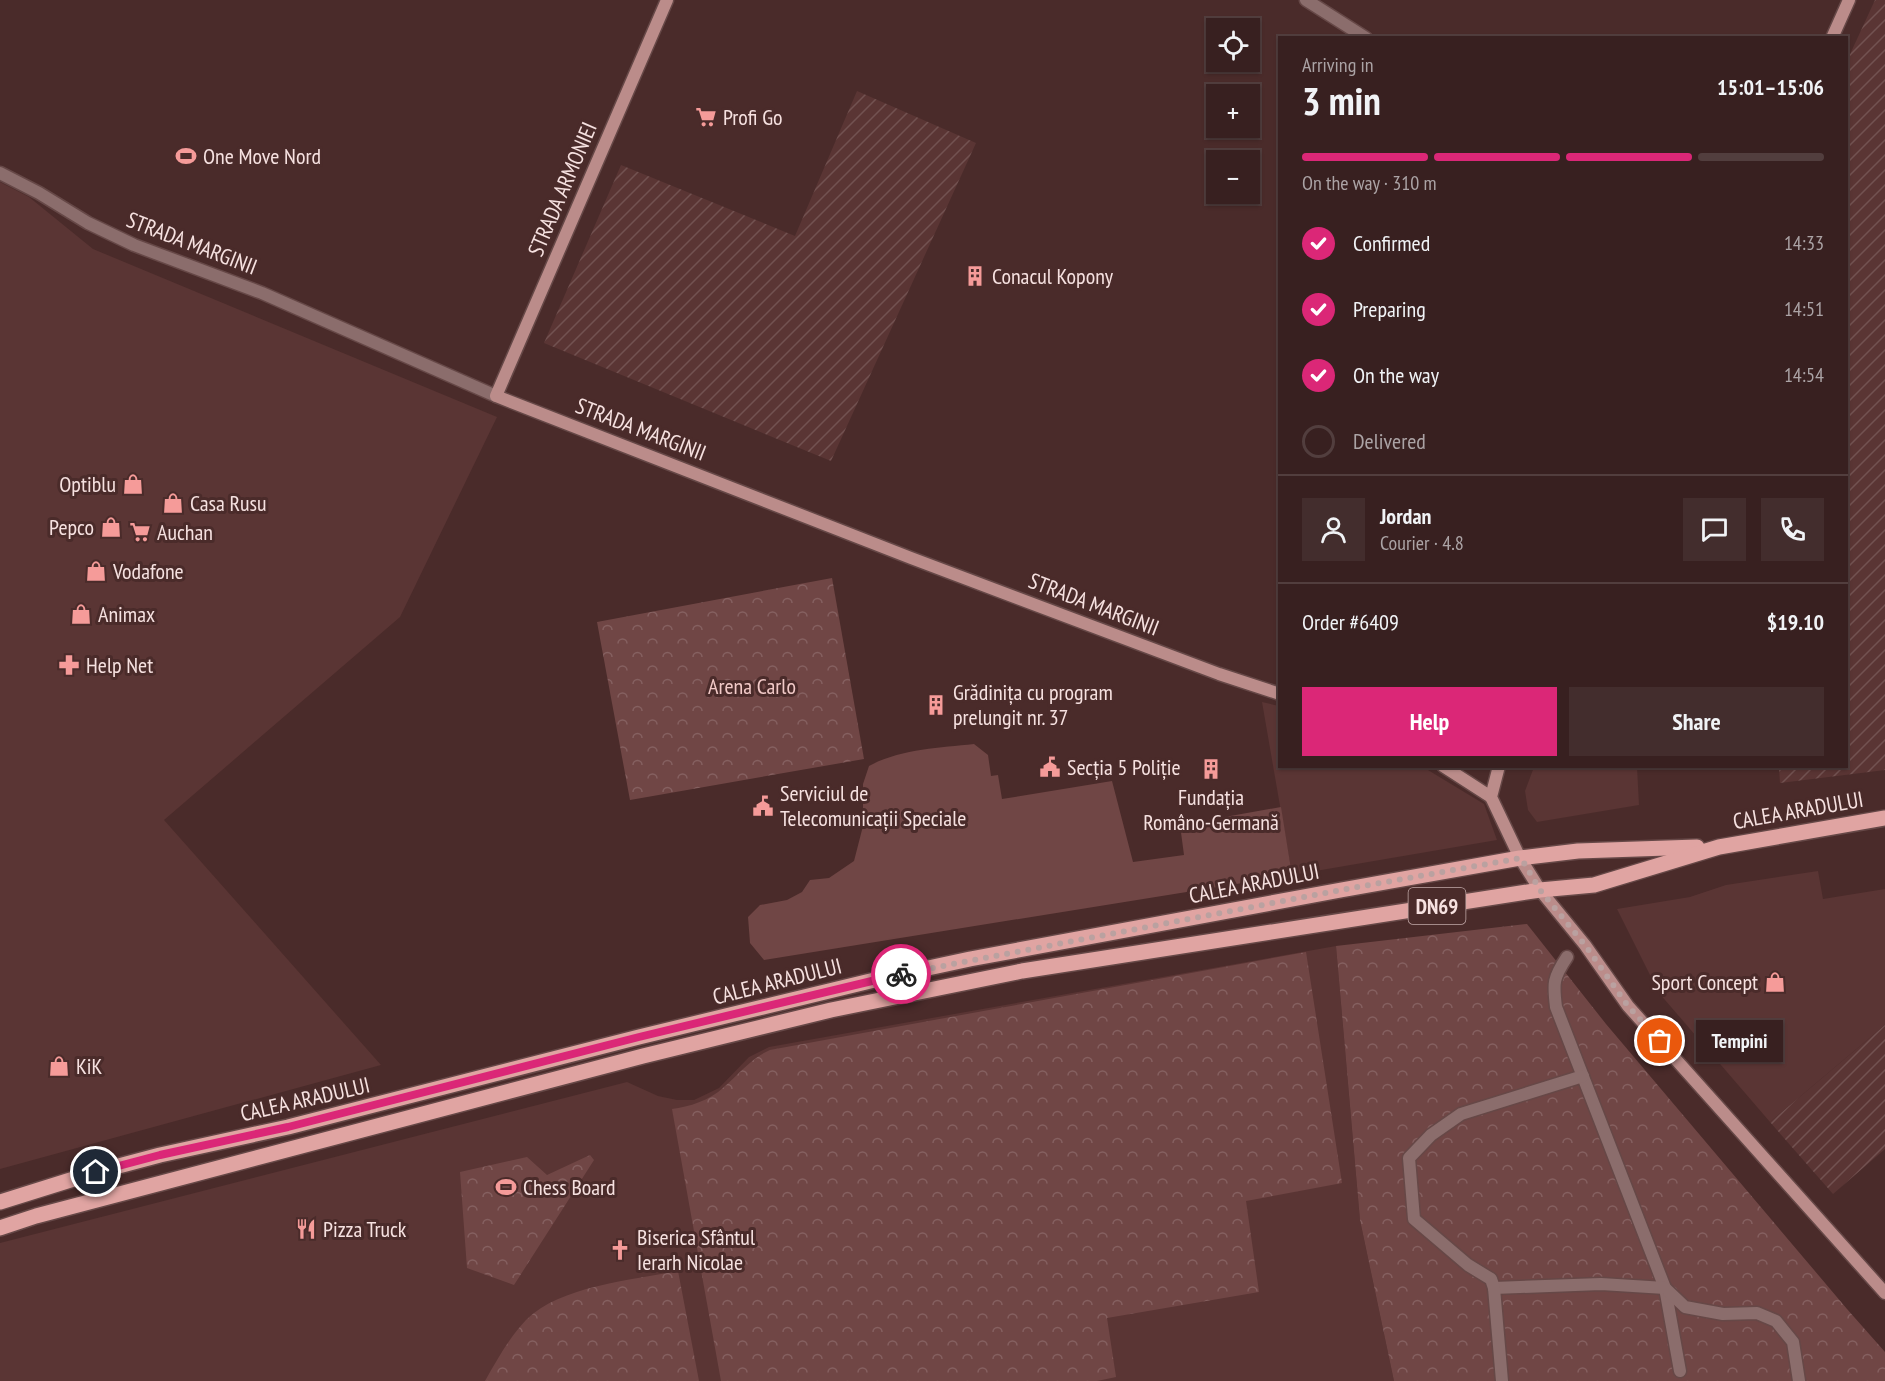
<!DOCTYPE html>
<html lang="en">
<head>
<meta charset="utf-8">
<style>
  :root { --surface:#382020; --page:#432d2d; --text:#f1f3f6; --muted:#aba3a5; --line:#523e3e; --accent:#db2777 }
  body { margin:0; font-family:"PT Sans Narrow",sans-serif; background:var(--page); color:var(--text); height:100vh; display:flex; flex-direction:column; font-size:22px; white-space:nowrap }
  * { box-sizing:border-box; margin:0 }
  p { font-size:20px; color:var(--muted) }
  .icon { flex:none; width:33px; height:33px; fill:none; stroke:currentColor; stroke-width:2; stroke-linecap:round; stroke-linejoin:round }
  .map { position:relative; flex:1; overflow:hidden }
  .sheet { position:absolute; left:1278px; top:36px; width:570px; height:732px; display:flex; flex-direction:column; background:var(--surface); border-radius:0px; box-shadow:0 2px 4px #0004,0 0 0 2px var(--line) }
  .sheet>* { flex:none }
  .controls { position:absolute; left:1206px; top:18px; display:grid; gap:12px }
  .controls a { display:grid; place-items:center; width:54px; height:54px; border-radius:0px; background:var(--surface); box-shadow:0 2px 4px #0004,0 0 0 2px var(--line); font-size:30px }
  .pin { position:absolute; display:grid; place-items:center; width:51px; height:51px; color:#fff; margin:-26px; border:3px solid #fff; border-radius:50%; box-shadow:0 2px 6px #0007 }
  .courier { position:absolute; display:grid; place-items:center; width:60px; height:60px; margin:-30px; border:4px solid #db2777; border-radius:50%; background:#fff; color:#222; box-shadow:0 2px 8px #0007 }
  .bubble { position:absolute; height:42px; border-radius:0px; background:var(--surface); box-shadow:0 2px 4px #0004,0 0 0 2px var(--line); font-size:20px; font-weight:700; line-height:42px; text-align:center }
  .headline em { font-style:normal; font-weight:700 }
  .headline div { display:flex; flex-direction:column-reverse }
  .headline { display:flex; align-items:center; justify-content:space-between; height:102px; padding:0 24px }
  h1 { font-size:39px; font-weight:700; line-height:45px }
  .bar { display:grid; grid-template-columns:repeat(4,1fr); gap:9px 6px; align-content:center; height:72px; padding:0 24px }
  .bar i { height:8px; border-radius:4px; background:var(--line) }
  .bar .on { background:var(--accent) }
  .bar p { grid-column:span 4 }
  .line { display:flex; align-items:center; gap:15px; padding:0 24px; border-top:2px solid var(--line) }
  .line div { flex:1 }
  .round { display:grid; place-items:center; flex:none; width:63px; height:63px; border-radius:0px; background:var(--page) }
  ol { padding:0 24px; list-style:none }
  li { display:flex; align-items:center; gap:18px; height:66px }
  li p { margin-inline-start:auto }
  li .icon { padding:6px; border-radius:50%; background:var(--accent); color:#fff; stroke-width:4 }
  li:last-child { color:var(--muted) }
  li i { width:33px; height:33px; border:3px solid var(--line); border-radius:50% }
  .primary-button { display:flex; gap:12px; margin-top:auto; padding:12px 24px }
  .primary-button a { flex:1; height:69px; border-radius:0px; background:var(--accent); color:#fff; font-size:24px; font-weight:700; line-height:69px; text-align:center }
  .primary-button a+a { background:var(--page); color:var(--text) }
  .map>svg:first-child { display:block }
  .built { fill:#5a3534 }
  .industrial { fill:url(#industrial-furrows) }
  .grass { fill:#704645 }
  .park { fill:url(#park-crowns) }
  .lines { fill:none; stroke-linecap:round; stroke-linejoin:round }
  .street-casing { stroke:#664847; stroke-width:15 }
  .secondary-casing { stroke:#664847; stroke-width:15 }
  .primary-casing { stroke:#664847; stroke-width:18 }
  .street { stroke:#8b6d6c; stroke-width:12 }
  .secondary { stroke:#bb8c8a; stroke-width:12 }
  .primary { stroke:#e0a4a2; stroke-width:15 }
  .done { stroke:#baa1a0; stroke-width:6; stroke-dasharray:0 10.8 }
  .route { stroke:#db2777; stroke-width:8 }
  .labels { text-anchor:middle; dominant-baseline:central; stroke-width:6; stroke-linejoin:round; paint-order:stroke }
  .shield { fill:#4a2b2a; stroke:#c2aaa9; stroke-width:1.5 }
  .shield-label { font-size:21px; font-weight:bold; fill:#f6e1e0 }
  .poi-label { font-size:22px; fill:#f6e1e0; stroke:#4a2b2a; text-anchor:start }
  .street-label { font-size:22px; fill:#f6e1e0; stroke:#4a2b2a }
  .park-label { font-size:22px; fill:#f2cac8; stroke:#4a2b2a }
</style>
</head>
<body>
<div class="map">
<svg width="1885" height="1381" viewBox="0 0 1885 1381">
  <defs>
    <pattern id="industrial-furrows" width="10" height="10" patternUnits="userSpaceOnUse" patternTransform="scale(1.5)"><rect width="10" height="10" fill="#5a3534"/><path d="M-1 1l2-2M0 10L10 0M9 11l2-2" fill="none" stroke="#725251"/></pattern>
    <pattern id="park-crowns" width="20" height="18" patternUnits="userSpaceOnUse" patternTransform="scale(1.5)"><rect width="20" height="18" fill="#704645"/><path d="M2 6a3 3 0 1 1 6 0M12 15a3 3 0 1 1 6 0" fill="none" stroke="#856060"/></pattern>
  </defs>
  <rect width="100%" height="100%" fill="#4a2b2a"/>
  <g class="built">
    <polygon points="0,182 29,197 93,249 497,417 400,617 164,820 381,1065 0,1169"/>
    <polygon points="1262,702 1279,706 1280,766 1423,767 1484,804 1497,840 1292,875"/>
    <polygon points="1534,767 1637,767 1639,805 1537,822 1528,810 1525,791"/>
    <polygon points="1818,871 1823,899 1885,889 1885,1025 1770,1122 1659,993 1617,909 1690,897 1726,885"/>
    <polygon points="1336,946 1360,1220 1394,1381 0,1381 0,1243 627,1082 658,1096 677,1100 694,1100 719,1088 749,1057 769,1047"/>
  </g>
  <g class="industrial">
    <polygon points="1875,0 1885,0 1885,770 1780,783 1779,767 1846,766 1846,63"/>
    <polygon points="857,91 976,143 831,461 544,343 621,165 795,236"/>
    <polygon points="1885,1025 1885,1149 1833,1194 1770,1122"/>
  </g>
  <path class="grass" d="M974 744 988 755 991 776 998 775 1002 799 1112 781 1133 862 1184 855 1180 825 1281 807 1292 875 764 960 750 943 748 917 760 905 787 900 802 892 810 880 829 878 854 861 863 826V784L869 766C900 749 939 748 974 744Z"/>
  <g class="park">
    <polygon points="832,578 864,759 630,800 597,622"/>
    <polygon points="1527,924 1606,1024 1847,1309 1885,1352 1885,1381 1394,1381 1360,1220 1336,946"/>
    <path d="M1306 952 1342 1183 1246 1201 1259 1292 1107 1318 1116 1377 1097 1381H721L672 1109C689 1107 710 1100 723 1088 738 1075 751 1058 770 1050Z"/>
    <polygon points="590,1155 594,1160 514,1285 467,1268 460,1172 527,1157 547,1175"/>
    <path d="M678 1271 699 1381H485C497 1360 509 1338 526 1320 560 1286 632 1280 678 1271Z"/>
  </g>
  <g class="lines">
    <g class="street-casing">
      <g id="street">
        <polyline points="1306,0 1366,38"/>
        <polyline points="0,173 39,193 88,223 134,245 262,293 496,396"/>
        <path d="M1567 957C1553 978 1553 983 1556 1007L1665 1288 1680 1371"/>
        <polyline points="1494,1288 1601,1284 1665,1288 1685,1307 1723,1314 1757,1313 1776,1321 1793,1342 1799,1381"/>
        <polyline points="1502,1381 1494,1288 1491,1279 1468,1265 1414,1219 1409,1158 1431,1135 1461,1114 1583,1076"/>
      </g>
    </g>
    <g class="secondary-casing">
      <g id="secondary">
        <polyline points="667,0 496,396 911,558 1219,674 1280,694"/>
        <polyline points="1832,38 1849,0"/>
        <polyline points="1443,766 1491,797"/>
        <polyline points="1499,766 1491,797 1520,858 1540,890 1585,945 1628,1006 1885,1293"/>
      </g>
    </g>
    <g class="primary-casing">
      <g id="primary">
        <polyline points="0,1202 96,1172 160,1155 288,1127 639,1037 891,976 970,959 1341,890 1520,858 1578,851 1697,847"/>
        <polyline points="0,1228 36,1216 643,1056 831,1010 1022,971 1540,890 1594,885 1719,847 1885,818"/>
      </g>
    </g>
    <use href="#street" class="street"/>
    <use href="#secondary" class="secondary"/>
    <use href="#primary" class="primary"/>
  </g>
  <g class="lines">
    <polyline class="done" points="901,974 1341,890 1521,858 1540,890 1585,945 1628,1006 1660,1041"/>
    <polyline class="route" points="96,1172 160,1155 288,1127 639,1037 901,974"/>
  </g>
  <defs>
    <g id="supermarket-bare" transform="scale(1.62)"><path d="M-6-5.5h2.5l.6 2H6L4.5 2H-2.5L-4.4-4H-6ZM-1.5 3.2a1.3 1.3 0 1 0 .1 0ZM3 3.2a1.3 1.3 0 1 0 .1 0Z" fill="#f59b99" stroke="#4a2b2a" stroke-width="2.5" paint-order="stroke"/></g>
    <g id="stadium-bare" transform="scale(1.62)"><path d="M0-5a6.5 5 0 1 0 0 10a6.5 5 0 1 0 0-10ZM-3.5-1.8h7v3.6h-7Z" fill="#f59b99" stroke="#4a2b2a" stroke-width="2.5" paint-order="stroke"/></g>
    <g id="building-bare" transform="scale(1.62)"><path d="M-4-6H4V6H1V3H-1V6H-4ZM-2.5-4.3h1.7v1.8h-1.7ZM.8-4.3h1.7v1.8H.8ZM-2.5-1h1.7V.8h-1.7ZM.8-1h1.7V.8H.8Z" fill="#f59b99" stroke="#4a2b2a" stroke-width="2.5" paint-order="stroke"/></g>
    <g id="shop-bare" transform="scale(1.62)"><path d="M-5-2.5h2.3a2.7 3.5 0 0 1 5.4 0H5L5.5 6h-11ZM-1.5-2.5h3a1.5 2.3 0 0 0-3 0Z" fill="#f59b99" stroke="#4a2b2a" stroke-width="2.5" paint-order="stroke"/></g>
    <g id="pharmacy-bare" transform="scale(1.62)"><path d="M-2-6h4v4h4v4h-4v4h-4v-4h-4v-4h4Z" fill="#f59b99" stroke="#4a2b2a" stroke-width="2.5" paint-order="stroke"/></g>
    <g id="civic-bare" transform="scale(1.62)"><path d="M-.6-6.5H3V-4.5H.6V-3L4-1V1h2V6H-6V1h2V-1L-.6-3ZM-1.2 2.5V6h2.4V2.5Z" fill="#f59b99" stroke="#4a2b2a" stroke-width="2.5" paint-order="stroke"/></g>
    <g id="restaurant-bare" transform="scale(1.62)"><path d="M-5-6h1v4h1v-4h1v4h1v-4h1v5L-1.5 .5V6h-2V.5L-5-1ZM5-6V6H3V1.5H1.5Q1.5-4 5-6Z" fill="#f59b99" stroke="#4a2b2a" stroke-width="2.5" paint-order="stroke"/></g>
    <g id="church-bare" transform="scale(1.62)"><path d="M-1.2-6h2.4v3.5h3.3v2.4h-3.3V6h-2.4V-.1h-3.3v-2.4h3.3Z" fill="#f59b99" stroke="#4a2b2a" stroke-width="2.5" paint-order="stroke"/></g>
  </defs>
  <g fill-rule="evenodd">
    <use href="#supermarket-bare" x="706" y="117"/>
    <use href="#stadium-bare" x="186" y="156"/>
    <use href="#building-bare" x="975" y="276"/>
    <use href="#shop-bare" x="133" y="484"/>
    <use href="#shop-bare" x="173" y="503"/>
    <use href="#shop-bare" x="111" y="527"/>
    <use href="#supermarket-bare" x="140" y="532"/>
    <use href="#shop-bare" x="96" y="571"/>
    <use href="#shop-bare" x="81" y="614"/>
    <use href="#pharmacy-bare" x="69" y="665"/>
    <use href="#building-bare" x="936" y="705"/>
    <use href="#civic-bare" x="1050" y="767"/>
    <use href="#building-bare" x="1211" y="769"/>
    <use href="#civic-bare" x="763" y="806"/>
    <use href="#shop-bare" x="1775" y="982"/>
    <use href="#shop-bare" x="59" y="1066"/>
    <use href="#stadium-bare" x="506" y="1187"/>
    <use href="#restaurant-bare" x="306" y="1229"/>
    <use href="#church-bare" x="620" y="1250"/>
  </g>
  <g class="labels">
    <rect class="shield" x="1408.5" y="888" width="57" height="36" rx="4.5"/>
    <g class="shield-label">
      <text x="1437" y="906">DN69</text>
    </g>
    <g class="poi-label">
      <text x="723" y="117">Profi Go</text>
      <text x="203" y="156">One Move Nord</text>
      <text x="992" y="276">Conacul Kopony</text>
      <text x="116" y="484" text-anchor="end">Optiblu</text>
      <text x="190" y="503">Casa Rusu</text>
      <text x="94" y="527" text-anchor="end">Pepco</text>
      <text x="157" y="532">Auchan</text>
      <text x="113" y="571">Vodafone</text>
      <text x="98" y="614">Animax</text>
      <text x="86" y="665">Help Net</text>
      <text x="953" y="692">Grădinița cu program<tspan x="953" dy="25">prelungit nr. 37</tspan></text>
      <text x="1067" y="767">Secția 5 Poliție</text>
      <text x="780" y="793">Serviciul de<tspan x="780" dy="25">Telecomunicații Speciale</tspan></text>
      <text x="1211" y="797" text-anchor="middle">Fundația<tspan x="1211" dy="25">Româno-Germană</tspan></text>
      <text x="1758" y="982" text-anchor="end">Sport Concept</text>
      <text x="76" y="1066">KiK</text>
      <text x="523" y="1187">Chess Board</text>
      <text x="323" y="1229">Pizza Truck</text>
      <text x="637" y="1237">Biserica Sfântul<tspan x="637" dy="25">Ierarh Nicolae</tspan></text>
    </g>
    <g class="street-label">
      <text transform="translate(562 189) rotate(-67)">STRADA ARMONIEI</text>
      <text transform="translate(192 243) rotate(21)">STRADA MARGINII</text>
      <text transform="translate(641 429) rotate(21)">STRADA MARGINII</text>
      <text transform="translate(1094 604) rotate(21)">STRADA MARGINII</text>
      <text transform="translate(1798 810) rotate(-10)">CALEA ARADULUI</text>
      <text transform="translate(1254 883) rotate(-11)">CALEA ARADULUI</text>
      <text transform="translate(777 981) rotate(-14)">CALEA ARADULUI</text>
      <text transform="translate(305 1099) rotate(-13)">CALEA ARADULUI</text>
    </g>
    <g class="park-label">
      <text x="752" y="686">Arena Carlo</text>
    </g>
  </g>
</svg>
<div class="controls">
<a><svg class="icon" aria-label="locate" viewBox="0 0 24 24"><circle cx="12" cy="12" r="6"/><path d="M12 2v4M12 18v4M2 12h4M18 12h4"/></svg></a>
<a>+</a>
<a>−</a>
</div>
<div class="pin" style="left:1660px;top:1041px;background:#ea580c"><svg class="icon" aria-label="bag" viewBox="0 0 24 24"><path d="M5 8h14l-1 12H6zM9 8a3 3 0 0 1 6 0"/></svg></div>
<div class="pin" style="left:96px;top:1172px;background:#1f2937"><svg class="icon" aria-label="home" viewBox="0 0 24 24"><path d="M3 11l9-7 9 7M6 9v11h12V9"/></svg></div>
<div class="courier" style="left:901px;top:974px"><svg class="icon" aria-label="bike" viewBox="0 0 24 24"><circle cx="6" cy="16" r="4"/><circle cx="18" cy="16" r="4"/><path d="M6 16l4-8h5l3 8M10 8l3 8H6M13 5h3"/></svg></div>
<div class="bubble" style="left:1696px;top:1020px;width:87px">Tempini</div>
<section class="sheet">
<div class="headline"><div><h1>3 min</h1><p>Arriving in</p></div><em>15:01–15:06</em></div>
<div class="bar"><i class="on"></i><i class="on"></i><i class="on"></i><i></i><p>On the way · 310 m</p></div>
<ol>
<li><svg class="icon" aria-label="check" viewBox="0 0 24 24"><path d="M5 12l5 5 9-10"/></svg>Confirmed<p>14:33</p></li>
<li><svg class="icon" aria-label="check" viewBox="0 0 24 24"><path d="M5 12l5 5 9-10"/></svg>Preparing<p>14:51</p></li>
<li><svg class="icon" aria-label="check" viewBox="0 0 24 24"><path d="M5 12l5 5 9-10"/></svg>On the way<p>14:54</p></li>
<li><i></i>Delivered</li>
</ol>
<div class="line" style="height:108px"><a class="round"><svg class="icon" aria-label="person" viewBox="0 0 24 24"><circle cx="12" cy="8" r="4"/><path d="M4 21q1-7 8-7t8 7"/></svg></a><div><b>Jordan</b><p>Courier · 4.8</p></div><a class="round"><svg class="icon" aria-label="chat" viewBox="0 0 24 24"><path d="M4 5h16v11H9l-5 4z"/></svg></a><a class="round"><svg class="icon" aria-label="phone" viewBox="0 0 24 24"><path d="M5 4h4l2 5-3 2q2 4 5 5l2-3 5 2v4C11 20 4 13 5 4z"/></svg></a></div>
<div class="line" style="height:78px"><div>Order #6409</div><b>$19.10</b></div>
<div class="primary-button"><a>Help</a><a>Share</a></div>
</section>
</div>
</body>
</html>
